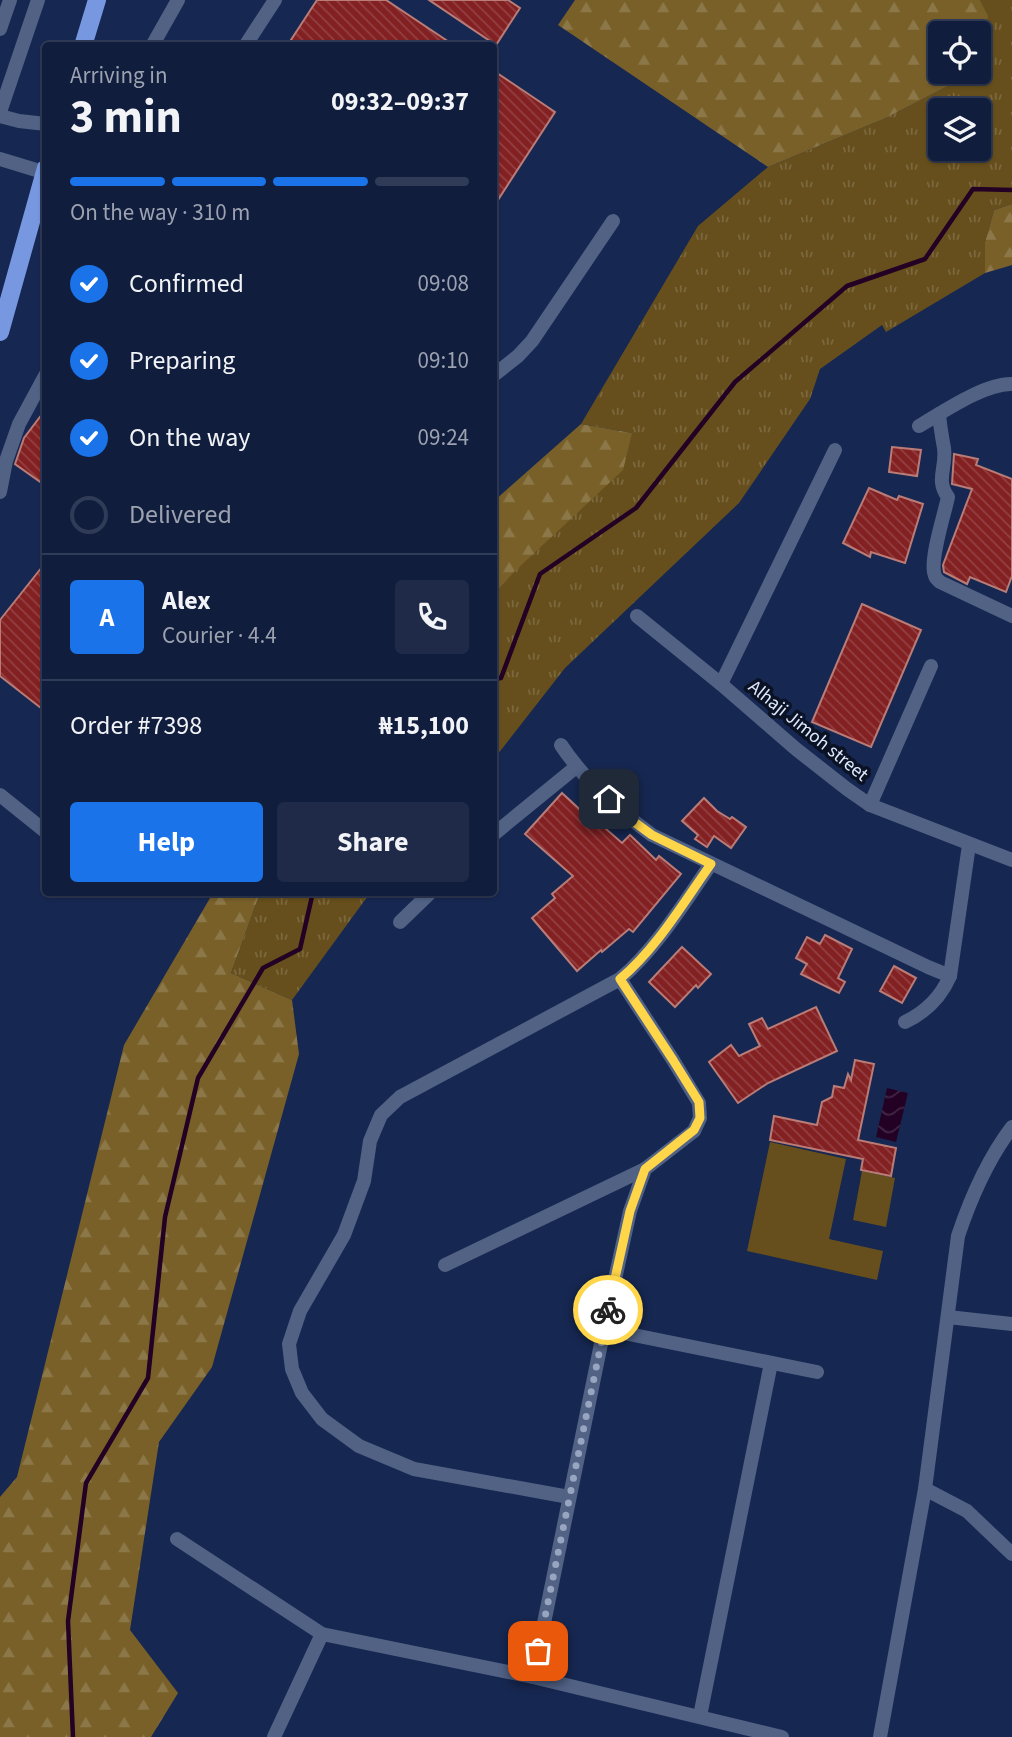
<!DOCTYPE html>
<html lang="en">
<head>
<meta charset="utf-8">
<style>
  :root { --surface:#101d3d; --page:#1e2a48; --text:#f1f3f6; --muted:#9ca2b0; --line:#303b57; --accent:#1a73e8 }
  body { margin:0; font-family:"Source Sans 3",sans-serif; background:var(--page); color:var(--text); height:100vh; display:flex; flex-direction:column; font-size:26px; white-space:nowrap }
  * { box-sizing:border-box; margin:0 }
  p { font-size:23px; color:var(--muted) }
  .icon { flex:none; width:38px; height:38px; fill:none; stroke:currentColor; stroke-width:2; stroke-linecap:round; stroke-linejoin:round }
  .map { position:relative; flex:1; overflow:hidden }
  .side { position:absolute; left:42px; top:42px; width:455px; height:854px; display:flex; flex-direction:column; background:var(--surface); border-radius:7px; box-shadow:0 2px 5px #0004,0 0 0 2px var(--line) }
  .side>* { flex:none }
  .tools { position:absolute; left:928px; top:21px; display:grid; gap:14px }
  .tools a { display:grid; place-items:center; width:63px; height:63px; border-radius:7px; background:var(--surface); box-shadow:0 2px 5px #0004,0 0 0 2px var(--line); font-size:35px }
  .pin { position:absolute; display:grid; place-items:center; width:60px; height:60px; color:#fff; margin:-30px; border-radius:14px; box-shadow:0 4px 10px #0006 }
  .courier { position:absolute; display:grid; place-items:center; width:70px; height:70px; margin:-35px; border:5px solid #ffd54a; border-radius:50%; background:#fff; color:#222; box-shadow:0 2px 9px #0007 }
  .head em { font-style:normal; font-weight:700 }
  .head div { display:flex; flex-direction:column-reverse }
  .head { display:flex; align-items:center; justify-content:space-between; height:119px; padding:0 28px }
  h1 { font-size:46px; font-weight:700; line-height:52px }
  .bar { display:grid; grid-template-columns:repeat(4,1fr); gap:10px 7px; align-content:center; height:84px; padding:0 28px }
  .bar i { height:9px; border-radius:5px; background:var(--line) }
  .bar .selected { background:var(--accent) }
  .bar p { grid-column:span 4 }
  .line { display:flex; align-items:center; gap:18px; padding:0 28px; border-top:2px solid var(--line) }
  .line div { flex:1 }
  .round { display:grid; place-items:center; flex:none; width:74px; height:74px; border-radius:7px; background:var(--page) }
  ol { padding:0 28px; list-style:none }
  li { display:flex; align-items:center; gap:21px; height:77px }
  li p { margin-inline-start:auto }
  li .icon { padding:7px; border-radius:50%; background:var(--accent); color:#fff; stroke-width:4 }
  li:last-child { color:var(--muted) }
  li i { width:38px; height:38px; border:4px solid var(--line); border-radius:50% }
  .primary-button { display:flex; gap:14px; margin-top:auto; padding:14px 28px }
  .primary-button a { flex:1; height:80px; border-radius:7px; background:var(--accent); color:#fff; font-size:28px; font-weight:700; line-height:80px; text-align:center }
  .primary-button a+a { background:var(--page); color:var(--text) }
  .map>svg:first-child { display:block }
  .grass { fill:url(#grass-tufts); fill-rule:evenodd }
  .forest { fill:url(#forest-firs) }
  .garden { fill:#664f1c }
  .water { fill:url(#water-waves) }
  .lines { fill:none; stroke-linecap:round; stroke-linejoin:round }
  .stream { stroke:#220125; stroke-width:4.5 }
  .building { fill:url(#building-back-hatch); stroke:#ba7c77; stroke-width:2 }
  .minor { stroke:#516285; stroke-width:14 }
  .major { stroke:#7798e0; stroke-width:18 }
  .done { stroke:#98a5c1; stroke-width:7; stroke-dasharray:0 12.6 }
  .route { stroke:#ffd54a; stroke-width:9 }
  .labels { text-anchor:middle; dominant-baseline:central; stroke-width:7; stroke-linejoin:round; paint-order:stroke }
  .street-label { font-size:19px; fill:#dee9fe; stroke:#0a1224 }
</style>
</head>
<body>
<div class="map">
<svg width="1012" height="1737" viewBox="0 0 1012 1737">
  <defs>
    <pattern id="grass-tufts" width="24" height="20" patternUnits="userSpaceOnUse" patternTransform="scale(1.75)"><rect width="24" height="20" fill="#664f1c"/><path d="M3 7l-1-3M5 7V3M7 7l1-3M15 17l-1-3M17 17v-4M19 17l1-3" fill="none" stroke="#7b683e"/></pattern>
    <pattern id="forest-firs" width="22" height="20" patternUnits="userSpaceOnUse" patternTransform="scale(1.75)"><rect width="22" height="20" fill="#796029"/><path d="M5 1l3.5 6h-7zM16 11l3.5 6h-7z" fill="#8c7749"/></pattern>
    <pattern id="water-waves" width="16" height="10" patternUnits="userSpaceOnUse" patternTransform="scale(1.75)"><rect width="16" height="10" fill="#220125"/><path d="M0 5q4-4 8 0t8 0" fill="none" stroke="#422646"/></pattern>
    <pattern id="building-back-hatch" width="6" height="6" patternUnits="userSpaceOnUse" patternTransform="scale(1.75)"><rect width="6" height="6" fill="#822022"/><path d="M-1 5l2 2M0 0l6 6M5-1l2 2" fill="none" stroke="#934043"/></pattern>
  </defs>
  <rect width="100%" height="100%" fill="#162751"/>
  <g class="grass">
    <path d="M980 0H1012V204L994 210 985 242V273L886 332 882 325 820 369 810 399 739 503 565 668 494 759V594L632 433 581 424 698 226 768 167 886 118 975 72H978L987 16ZM940 110H978V149H940Z"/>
    <polygon points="260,893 370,893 292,1000 231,973"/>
  </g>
  <g class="forest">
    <polygon points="575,0 980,0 988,16 978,68 978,33 940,33 940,72 975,72 886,118 768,167 558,25"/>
    <polygon points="1012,204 1012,265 985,273 985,242 994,210"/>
    <polygon points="581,424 632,433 623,470 514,572 494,594 494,501"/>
    <polygon points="213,893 260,893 231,973 292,1000 299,1054 212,1367 159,1442 130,1630 178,1693 151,1737 0,1737 0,1497 17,1477 124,1045"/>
  </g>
  <g class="garden">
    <polygon points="770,1142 846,1159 829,1239 883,1251 877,1280 747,1251"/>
    <polygon points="862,1171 895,1178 886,1227 853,1220"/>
  </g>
  <polygon class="water" points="887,1088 908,1093 896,1142 876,1137"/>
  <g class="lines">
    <g class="stream">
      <polyline points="494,679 501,678 540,574 636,508 735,382 847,286 925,259 973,189 1012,190"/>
      <polyline points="73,1737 68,1621 86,1483 148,1378 165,1217 198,1078 263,968 300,949 313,892"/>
    </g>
  </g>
  <g class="building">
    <polygon points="317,0 386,0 455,46 287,46"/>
    <polygon points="429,0 508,0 520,8 496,45"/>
    <polygon points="494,71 555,112 494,206"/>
    <polygon points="46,409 46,486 15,464 24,438"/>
    <polygon points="892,447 921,450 917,476 889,472"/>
    <polygon points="954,454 978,459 976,465 1012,479 1012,576 1006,592 970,577 967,584 944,572 943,565 972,489 952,484"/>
    <polygon points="869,488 897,500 899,496 923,504 905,563 871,552 870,557 843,543"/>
    <polygon points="46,562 46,712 0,676 0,620"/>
    <polygon points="862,604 921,630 871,747 812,722"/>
    <polygon points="562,793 587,816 589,814 622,843 630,835 656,860 659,856 681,874 633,932 629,929 602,952 601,950 577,971 532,918 555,898 552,894 573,876 525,834"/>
    <polygon points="704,798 717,811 730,819 732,817 746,827 731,848 714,836 707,847 695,839 698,835 682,821"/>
    <polygon points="825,935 852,949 838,978 845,982 839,993 801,974 807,964 796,958 807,937 820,944"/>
    <polygon points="682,947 711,974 698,988 696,985 675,1007 649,982"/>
    <polygon points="894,966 916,978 902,1003 880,991"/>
    <polygon points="816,1007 837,1051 768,1083 738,1103 709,1062 731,1045 739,1056 760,1046 749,1024 762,1018 768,1029"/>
    <polygon points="855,1060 874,1064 858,1140 896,1148 891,1176 861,1170 863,1159 770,1140 774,1116 817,1125 822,1102 832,1097 834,1086 844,1088 848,1074 851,1080"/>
  </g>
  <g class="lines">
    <g class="minor">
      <polyline points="0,29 10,0"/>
      <polyline points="152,46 178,0"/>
      <polyline points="245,46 275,0"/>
      <polyline points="0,112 38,0"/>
      <polyline points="0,116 19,121 46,124"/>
      <polyline points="0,159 46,173"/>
      <polyline points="494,375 518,356 532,341 613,221"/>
      <path d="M939 414C940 426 942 437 944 448 947 467 935 480 948 497 944 516 931 555 934 572 935 578 936 578 940 582L1012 616"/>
      <path d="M919 426C943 412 985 383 1012 384"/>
      <polyline points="0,492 6,461 19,424 46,374"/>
      <polyline points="637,616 721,684 796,749 847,789 870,805 1012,860"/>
      <polyline points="721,684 835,450"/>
      <path d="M561 745C585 781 618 810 652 835L928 967 950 976"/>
      <polyline points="0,795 46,832"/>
      <polyline points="870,805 931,666"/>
      <polyline points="494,834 576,767"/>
      <polyline points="400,922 431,892"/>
      <path d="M905 1022C926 1012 941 997 950 976L969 845"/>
      <polyline points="445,1265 645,1169"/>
      <polyline points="948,1317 1012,1324"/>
      <polyline points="604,1329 817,1372"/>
      <polyline points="925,1489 967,1511 1012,1554"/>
      <path d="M569 1497 414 1469 359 1446 322 1419 302 1393 292 1369 289 1344 300 1311 344 1235 364 1181 370 1141 381 1115 400 1097 620 979C656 949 684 903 711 864"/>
      <polyline points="177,1539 322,1634 533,1677 782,1737"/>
      <polyline points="533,1677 604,1329 630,1211 645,1169 694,1131 700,1118 699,1103 673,1060 620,979"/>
      <polyline points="700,1716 771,1363"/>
      <polyline points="274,1737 322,1634"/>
      <path d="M880 1737 925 1489 958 1236C971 1197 987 1160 1012 1127"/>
    </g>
    <g class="major">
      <polyline points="83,46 97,0"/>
      <polyline points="0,332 46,168"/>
    </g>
  </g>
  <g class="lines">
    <polyline class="done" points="538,1651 608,1310"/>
    <path class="route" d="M608 1310 630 1211 645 1169 694 1130 700 1118 699 1102 673 1060 620 979C657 948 683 903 711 864L652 835 626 816 609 799"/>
  </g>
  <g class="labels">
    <g class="street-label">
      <text transform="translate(808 731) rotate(39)">Alhaji Jimoh street</text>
    </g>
  </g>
</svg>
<div class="tools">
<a><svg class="icon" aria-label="locate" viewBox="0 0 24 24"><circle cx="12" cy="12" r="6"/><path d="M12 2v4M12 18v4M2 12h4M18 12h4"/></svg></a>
<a><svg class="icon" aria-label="layers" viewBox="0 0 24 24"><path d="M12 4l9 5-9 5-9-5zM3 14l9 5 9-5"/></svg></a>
</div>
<div class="pin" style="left:538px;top:1651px;background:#ea580c"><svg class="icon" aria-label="bag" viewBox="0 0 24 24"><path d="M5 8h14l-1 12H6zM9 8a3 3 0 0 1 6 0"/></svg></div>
<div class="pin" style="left:609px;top:799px;background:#1f2937"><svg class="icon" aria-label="home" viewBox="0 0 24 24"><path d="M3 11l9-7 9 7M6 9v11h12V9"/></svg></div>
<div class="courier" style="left:608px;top:1310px"><svg class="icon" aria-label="bike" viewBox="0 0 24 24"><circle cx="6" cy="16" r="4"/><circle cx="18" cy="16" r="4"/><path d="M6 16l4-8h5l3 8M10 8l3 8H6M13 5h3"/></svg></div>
<section class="side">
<div class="head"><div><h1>3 min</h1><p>Arriving in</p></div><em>09:32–09:37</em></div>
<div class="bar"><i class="selected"></i><i class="selected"></i><i class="selected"></i><i></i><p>On the way · 310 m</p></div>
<ol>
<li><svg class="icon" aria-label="check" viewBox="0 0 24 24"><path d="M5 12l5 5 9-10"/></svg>Confirmed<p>09:08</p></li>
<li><svg class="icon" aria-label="check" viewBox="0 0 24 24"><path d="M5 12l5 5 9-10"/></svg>Preparing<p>09:10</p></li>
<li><svg class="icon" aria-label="check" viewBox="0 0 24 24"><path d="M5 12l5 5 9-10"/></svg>On the way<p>09:24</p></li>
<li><i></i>Delivered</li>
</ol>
<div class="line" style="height:126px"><b class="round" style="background:var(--accent);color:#fff">A</b><div><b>Alex</b><p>Courier · 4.4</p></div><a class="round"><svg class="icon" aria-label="phone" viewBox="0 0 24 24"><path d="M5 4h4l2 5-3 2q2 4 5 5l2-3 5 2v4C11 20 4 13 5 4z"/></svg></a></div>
<div class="line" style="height:91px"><div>Order #7398</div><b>₦15,100</b></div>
<div class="primary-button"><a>Help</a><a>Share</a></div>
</section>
</div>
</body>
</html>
